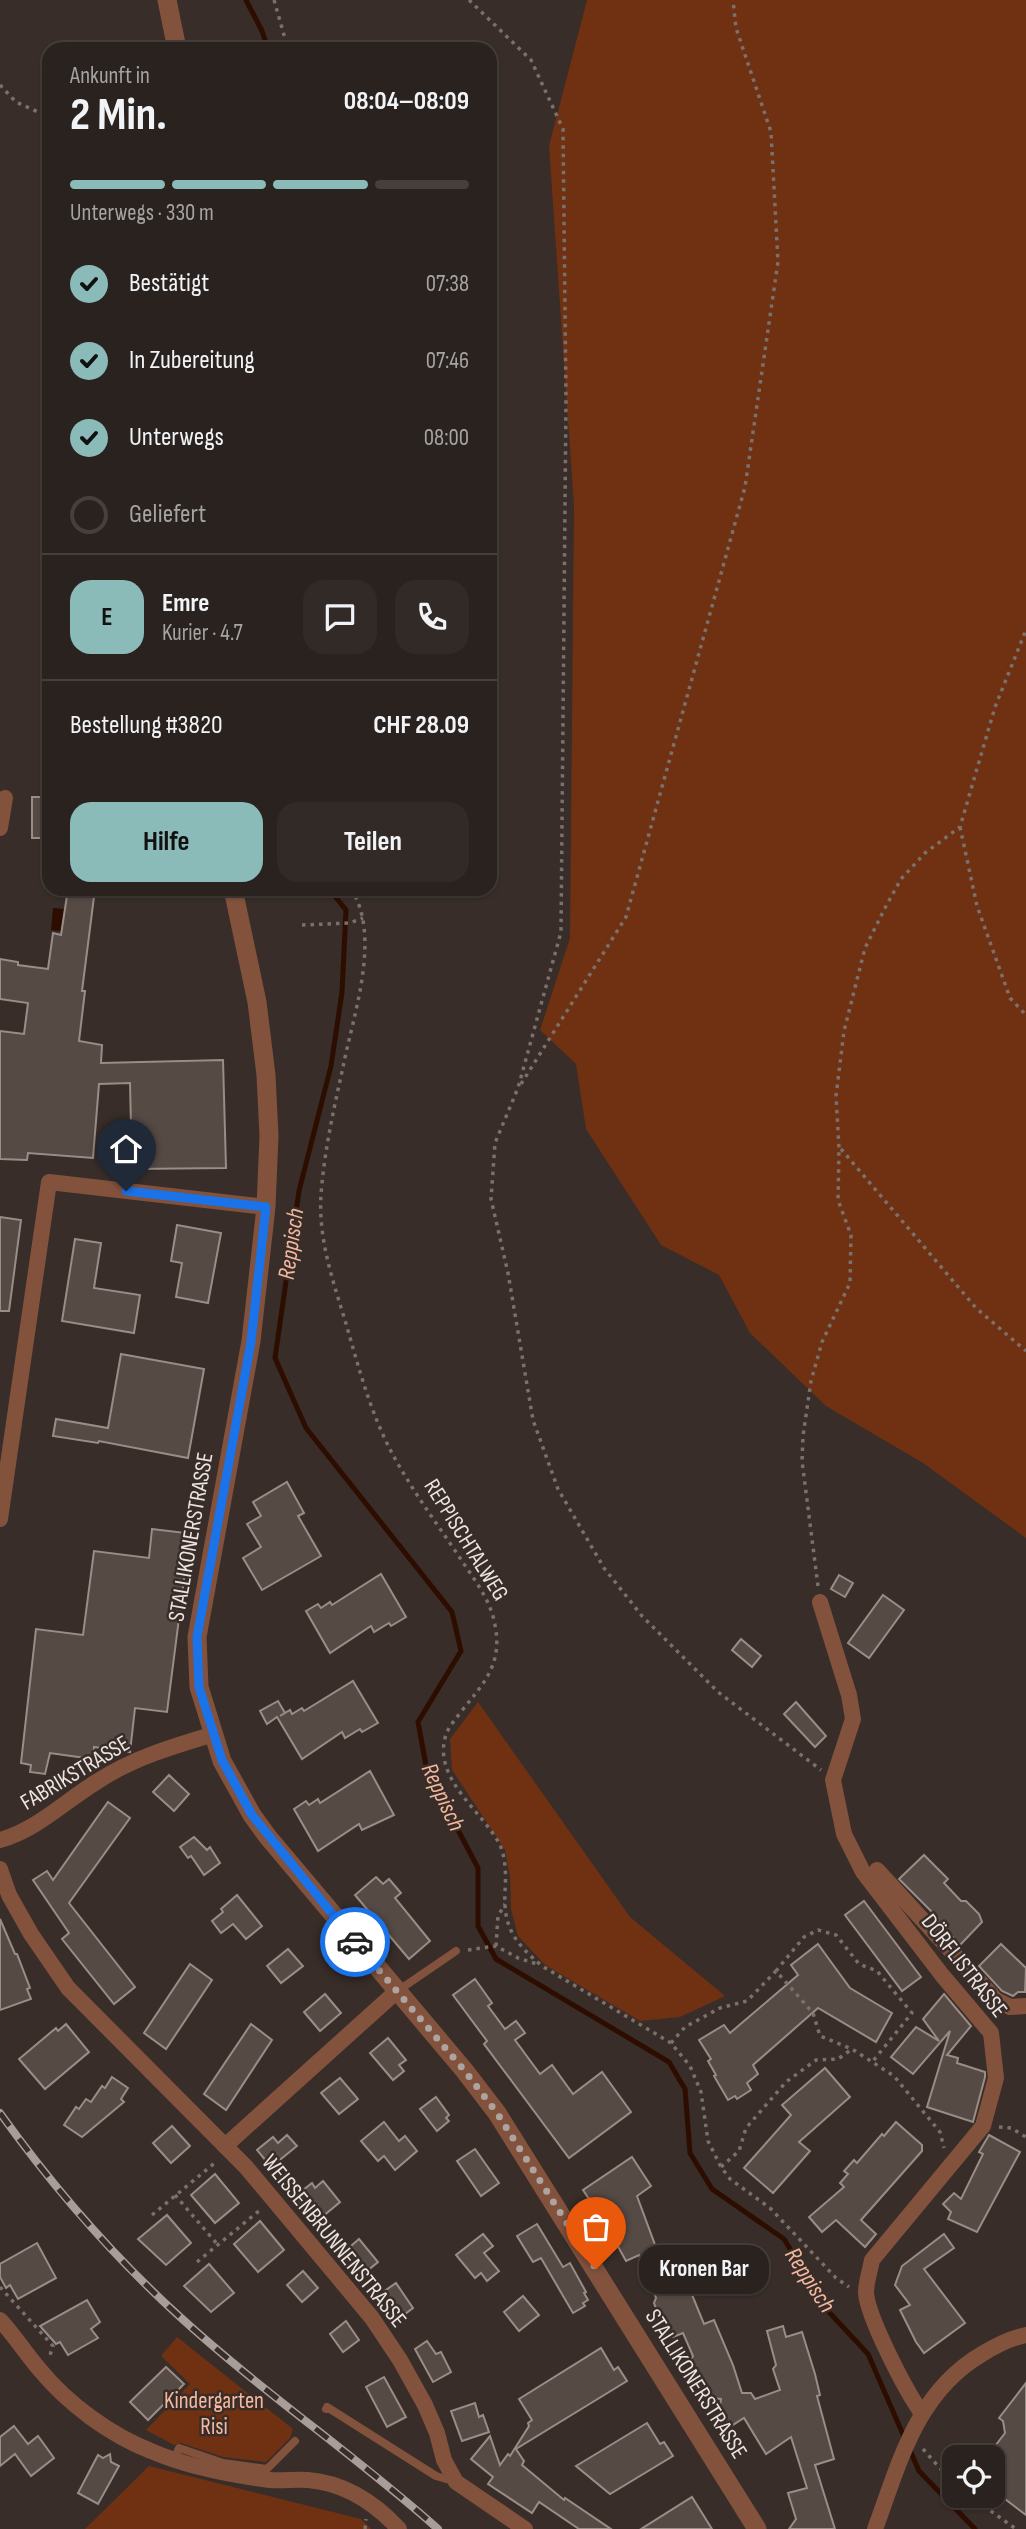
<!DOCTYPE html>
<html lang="de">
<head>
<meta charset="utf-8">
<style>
  :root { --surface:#2a221e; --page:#322a27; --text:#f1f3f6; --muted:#a5a4a4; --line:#463f3c; --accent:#8bbbb9 }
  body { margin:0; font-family:"Sofia Sans Condensed",sans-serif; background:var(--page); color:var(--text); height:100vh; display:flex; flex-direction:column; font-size:26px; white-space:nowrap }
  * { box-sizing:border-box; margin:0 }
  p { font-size:23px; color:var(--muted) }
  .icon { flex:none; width:38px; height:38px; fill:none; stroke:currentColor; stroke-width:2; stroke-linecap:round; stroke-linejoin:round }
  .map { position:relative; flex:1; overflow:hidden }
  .details { position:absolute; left:42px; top:42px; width:455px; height:854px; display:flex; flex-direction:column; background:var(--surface); border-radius:21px; box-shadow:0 2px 5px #0004,0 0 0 2px var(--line) }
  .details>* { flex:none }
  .controls { position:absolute; left:942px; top:2445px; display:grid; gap:14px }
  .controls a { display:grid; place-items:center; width:63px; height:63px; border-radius:14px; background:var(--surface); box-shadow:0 2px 5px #0004,0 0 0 2px var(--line); font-size:35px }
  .pin { position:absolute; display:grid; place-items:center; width:60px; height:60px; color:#fff; margin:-72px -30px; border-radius:50% 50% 50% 0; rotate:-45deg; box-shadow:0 0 7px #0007 }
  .pin .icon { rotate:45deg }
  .courier { position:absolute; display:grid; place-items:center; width:70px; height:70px; margin:-35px; border:5px solid #1a73e8; border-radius:50%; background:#fff; color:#222; box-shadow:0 2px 9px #0007 }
  .bubble { position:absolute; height:49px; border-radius:21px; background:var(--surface); box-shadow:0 2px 5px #0004,0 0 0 2px var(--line); font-size:23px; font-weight:700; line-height:49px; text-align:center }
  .summary em { font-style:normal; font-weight:700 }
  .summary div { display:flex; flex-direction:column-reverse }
  .summary { display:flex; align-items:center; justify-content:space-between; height:119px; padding:0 28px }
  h1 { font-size:46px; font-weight:700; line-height:52px }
  .bar { display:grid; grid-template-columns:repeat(4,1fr); gap:10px 7px; align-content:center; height:84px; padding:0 28px }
  .bar i { height:9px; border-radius:5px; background:var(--line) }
  .bar .current { background:var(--accent) }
  .bar p { grid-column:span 4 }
  .line { display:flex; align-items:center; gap:18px; padding:0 28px; border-top:2px solid var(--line) }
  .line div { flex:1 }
  .round { display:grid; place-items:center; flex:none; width:74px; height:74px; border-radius:21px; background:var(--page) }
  ol { padding:0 28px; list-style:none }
  li { display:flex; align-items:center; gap:21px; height:77px }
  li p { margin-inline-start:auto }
  li .icon { padding:7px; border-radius:50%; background:var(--accent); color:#111; stroke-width:4 }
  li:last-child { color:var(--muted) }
  li i { width:38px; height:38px; border:4px solid var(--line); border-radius:50% }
  .primary-button { display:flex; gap:14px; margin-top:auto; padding:14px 28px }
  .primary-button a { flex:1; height:80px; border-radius:21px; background:var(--accent); color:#111; font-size:28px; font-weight:700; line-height:80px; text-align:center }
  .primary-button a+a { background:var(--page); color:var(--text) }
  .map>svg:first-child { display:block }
  .green { fill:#6f3112 }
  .water { fill:#2d0d00 }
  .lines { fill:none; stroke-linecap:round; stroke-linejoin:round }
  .stream { stroke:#2d0d00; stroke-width:5 }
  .building { fill:#564a45; stroke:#9a8d87; stroke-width:2 }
  .path { stroke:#7b716c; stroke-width:3.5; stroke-dasharray:3.5 5; stroke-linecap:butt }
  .service { stroke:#82523d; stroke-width:8 }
  .minor { stroke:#82523d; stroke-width:16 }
  .tertiary { stroke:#82523d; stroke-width:19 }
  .rail-casing { stroke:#a79e9a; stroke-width:8 }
  .rail { stroke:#382d28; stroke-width:5; stroke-dasharray:16; stroke-linecap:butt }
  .done { stroke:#ada4a0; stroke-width:7; stroke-dasharray:0 12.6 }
  .route { stroke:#1a73e8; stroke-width:9 }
  .labels { text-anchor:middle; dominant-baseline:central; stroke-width:5; stroke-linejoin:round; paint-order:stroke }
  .street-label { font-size:23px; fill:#ece4e1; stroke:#382d28 }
  .park-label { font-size:23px; fill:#f4b99f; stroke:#382d28 }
  .water-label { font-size:24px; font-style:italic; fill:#f2b79d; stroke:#382d28 }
</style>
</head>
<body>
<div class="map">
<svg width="1026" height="2529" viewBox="0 0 1026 2529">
  <rect width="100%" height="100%" fill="#382d28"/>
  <g class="green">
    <polygon points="587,0 1026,0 1026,1538 923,1463 826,1406 750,1333 719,1275 661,1245 586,1129 576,1064 540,1030 570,938 574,506 549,146"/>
    <polygon points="478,1702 630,1917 725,1996 680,2017 640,2021 545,1965 518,1936 511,1909 510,1877 505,1850 452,1770 450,1739"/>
    <polygon points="177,2337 293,2429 290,2438 266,2462 223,2457 181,2443 174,2445 146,2430 190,2384 161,2356"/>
    <polygon points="149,2466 361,2519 371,2529 85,2529"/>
  </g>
  <polygon class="water" points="53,908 64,909 61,931 51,930"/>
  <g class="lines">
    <g class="stream">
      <polyline points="246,0 262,31 268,49"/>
      <polyline points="329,889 346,910 342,992 331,1066 299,1191 275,1358 306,1428 452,1612 461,1651 418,1722 427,1771 478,1868 478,1926 496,1959 669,2062 685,2089 690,2153 712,2189 784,2239 828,2311 868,2354 905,2439"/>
      <polyline points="909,2448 919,2471 975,2529"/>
    </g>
  </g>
  <g class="building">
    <polygon points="32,797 49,797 47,838 32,838"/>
    <polygon points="68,889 95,889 82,991 85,991 79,1041 102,1045 101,1063 223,1060 226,1168 132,1169 130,1083 99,1084 93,1158 28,1153 27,1160 0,1159 0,1031 24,1034 28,1003 0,999 0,959 18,962 18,965 48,969 53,933 61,935"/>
    <polygon points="0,1217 21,1220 9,1311 0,1311"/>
    <polygon points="177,1225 221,1233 208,1303 176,1297 182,1263 171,1261"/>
    <polygon points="75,1239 101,1243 94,1288 140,1295 134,1333 62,1321"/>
    <polygon points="121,1354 204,1369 188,1458 99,1441 98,1443 53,1436 56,1419 108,1428"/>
    <polygon points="287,1482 304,1513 298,1516 321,1556 262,1590 243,1558 261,1547 247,1524 261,1516 253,1502"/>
    <polygon points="152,1529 186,1533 182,1563 186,1564 167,1712 135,1708 130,1752 94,1747 93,1759 50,1753 45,1774 30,1772 31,1765 21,1763 36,1629 83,1635 94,1551 149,1558"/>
    <polygon points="381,1574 406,1617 391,1626 389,1623 374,1632 371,1626 330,1653 306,1611 318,1604 321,1608 330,1602 332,1605"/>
    <polygon points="839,1575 853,1583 845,1597 831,1589"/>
    <polygon points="883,1595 904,1610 869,1658 848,1643"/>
    <polygon points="741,1639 761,1656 752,1667 732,1650"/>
    <polygon points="353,1681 378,1723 362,1732 360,1729 345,1738 342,1732 302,1759 277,1717 267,1724 260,1711 278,1701 285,1713 280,1716 290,1710 292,1714 302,1708 304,1711"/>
    <polygon points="796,1702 826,1736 815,1747 784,1714"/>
    <polygon points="370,1771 394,1815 362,1830 359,1824 318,1851 294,1809 306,1801 309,1805 318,1799 320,1803"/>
    <polygon points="169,1775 189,1794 174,1811 153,1792"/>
    <polygon points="108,1802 130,1818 69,1903 135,1987 114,2004 62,1939 69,1933 33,1880 47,1871 53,1880"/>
    <polygon points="194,1837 207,1850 210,1847 220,1863 204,1875 191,1856 188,1858 180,1847"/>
    <polygon points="924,1855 948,1879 944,1883 961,1901 966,1901 979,1914 982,1922 960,1945 936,1919 938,1918 899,1879"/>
    <polygon points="376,1877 383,1884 389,1879 401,1893 395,1898 430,1941 409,1959 355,1895"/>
    <polygon points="237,1895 262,1926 246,1939 233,1924 221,1933 212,1921 223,1912 221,1909"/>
    <polygon points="864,1901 921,1977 902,1991 845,1915"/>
    <polygon points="0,1919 15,1954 17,1954 30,1988 27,1989 31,1999 0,2010"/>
    <polygon points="818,1944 850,1988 892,2013 876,2042 818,2008 753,2065 758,2074 747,2083 751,2090 737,2099 735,2096 728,2100 714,2076 716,2075 708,2061 711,2059 699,2040 724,2025 730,2033 798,1975 791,1965"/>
    <polygon points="1001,1944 1026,1968 1025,1992 1018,1992 1013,1996 1002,1991 979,1966"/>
    <polygon points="288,1949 303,1966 281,1983 267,1966"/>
    <polygon points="190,1964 212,1980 166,2049 144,2033"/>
    <polygon points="475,1979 492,2003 488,2006 505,2029 516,2021 525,2033 515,2040 540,2074 552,2065 573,2094 602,2072 631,2112 569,2158 484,2044 487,2041 453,1995"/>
    <polygon points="325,1994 341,2013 320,2031 304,2012"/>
    <polygon points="944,1994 971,2026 947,2055 958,2058 957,2063 985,2072 985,2077 973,2122 927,2107 950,2031 913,2074 891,2057 916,2027 939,2041 923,2019"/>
    <polygon points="66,2024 89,2052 45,2089 19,2059 56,2028 58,2031"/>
    <polygon points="251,2024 272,2040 226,2110 204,2094"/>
    <polygon points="388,2038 406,2060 399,2065 404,2071 393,2080 370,2053"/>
    <polygon points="825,2068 850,2097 799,2142 810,2151 773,2193 744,2168 791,2115 782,2105"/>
    <polygon points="112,2077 128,2088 121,2099 124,2102 82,2137 64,2125 76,2107 79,2109 86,2099 91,2102 102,2086 105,2088"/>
    <polygon points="340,2078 358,2099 339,2114 321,2093"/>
    <polygon points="436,2097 449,2115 446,2118 449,2121 437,2131 420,2109"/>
    <polygon points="384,2122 399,2141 405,2136 417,2151 395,2170 384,2156 378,2161 361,2141"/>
    <polygon points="896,2122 922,2145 922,2151 861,2220 876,2234 865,2247 836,2220 822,2232 809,2217 844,2187 840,2183 848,2174 844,2171 854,2160 857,2163 882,2134 884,2136"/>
    <polygon points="172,2126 190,2146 171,2163 153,2143"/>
    <polygon points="287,2135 297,2146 271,2167 257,2150 273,2137 278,2143"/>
    <polygon points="989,2135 1020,2152 977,2232 948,2219 951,2212 943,2204 954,2193 961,2199 983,2154 979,2152"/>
    <polygon points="475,2149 499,2183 481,2196 457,2161"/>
    <polygon points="632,2157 651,2186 637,2196 664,2269 679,2263 704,2324 714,2320 733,2365 742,2393 751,2393 755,2399 780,2390 773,2369 776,2365 767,2331 783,2326 786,2337 802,2332 815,2374 820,2395 817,2396 834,2459 815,2465 835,2529 789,2529 796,2519 788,2493 807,2488 791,2437 766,2454 744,2418 728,2428 719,2413 721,2399 710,2398 694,2372 690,2362 693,2356 683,2333 673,2337 657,2311 654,2303 656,2298 639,2255 626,2261 605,2223 583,2190"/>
    <polygon points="215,2174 239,2203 215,2223 191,2195"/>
    <polygon points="323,2181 340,2202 316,2222 299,2201 302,2199 298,2194 312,2183 315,2188"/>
    <polygon points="167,2215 191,2243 166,2265 138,2239"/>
    <polygon points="260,2221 284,2250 258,2272 234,2244"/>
    <polygon points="537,2224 563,2267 570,2263 586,2292 584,2293 588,2300 583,2303 585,2306 573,2313 541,2258 533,2262 517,2236"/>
    <polygon points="483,2234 493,2246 484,2253 499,2271 487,2281 481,2273 475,2278 456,2255"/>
    <polygon points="944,2234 954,2248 924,2269 965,2323 924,2353 916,2342 900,2310 910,2305 895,2285 902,2266"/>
    <polygon points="359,2239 378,2262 362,2275 343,2253"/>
    <polygon points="37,2243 56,2278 18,2299 10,2285 6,2288 0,2277 0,2264"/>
    <polygon points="209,2264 234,2293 211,2312 184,2286"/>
    <polygon points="303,2271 318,2288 302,2302 287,2285"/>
    <polygon points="396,2283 413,2308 397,2320 383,2301 387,2298 383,2292"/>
    <polygon points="523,2296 539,2315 519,2331 504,2312"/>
    <polygon points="87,2300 100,2322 91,2329 98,2338 68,2355 60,2342 56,2344 40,2326"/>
    <polygon points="346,2321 359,2340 343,2352 330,2334"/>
    <polygon points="427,2341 436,2354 441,2352 451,2372 433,2382 415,2349"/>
    <polygon points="601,2348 614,2370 618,2367 627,2381 516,2449 524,2461 522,2465 564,2500 565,2498 611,2529 579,2529 539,2502 532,2513 488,2484 493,2477 471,2459 490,2436 500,2465 508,2454 510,2456 529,2426 528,2423 532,2420 519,2399"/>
    <polygon points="166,2367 184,2384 148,2420 130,2402"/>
    <polygon points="384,2377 406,2417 387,2427 366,2387"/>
    <polygon points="1026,2383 1026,2515 1001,2496 992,2508 992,2450 1005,2433 1003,2421 999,2418"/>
    <polygon points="475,2403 479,2417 483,2415 489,2432 462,2441 451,2411"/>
    <polygon points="647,2423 660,2444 664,2442 673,2456 610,2494 576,2466"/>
    <polygon points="14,2426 28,2444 38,2436 54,2458 31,2476 15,2454 0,2466 0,2437"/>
    <polygon points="110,2454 111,2462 119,2466 98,2504 78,2493 98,2455 103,2458"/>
    <polygon points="692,2497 712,2529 641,2529"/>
  </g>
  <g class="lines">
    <g class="path">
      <polyline points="274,0 288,49"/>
      <polyline points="469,0 531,60 563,129 566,400 561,932 518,1088 495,1143 491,1199 508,1273 533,1420 558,1489 604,1568 642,1616 718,1692 821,1770"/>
      <polyline points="0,85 16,102 49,117"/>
      <polyline points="960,827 977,906 1010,998 1026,1015"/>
      <path d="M351 889C382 936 353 1016 343 1067 334 1108 324 1152 321 1195 318 1240 334 1284 347 1327 361 1376 374 1425 401 1469 419 1500 440 1528 460 1558 473 1578 491 1600 495 1625 503 1665 483 1684 460 1713 454 1721 447 1729 445 1738 434 1780 483 1812 500 1845 506 1859 506 1876 505 1891 503 1928 515 1943 542 1966L671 2043 690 2066 701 2092 708 2141 721 2167 730 2179 770 2208 836 2278 849 2287"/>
      <polyline points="302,925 350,923 363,918"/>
      <polyline points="521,1084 626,917 745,487 778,262 771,132 736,28 733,0"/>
      <polyline points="841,1149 976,1308 1026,1351"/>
      <polyline points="818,1586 802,1461 803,1436 811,1381 822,1342 850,1283 851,1235 838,1200 839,1148 836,1096 844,1031 865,948 885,908 901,879 925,853 960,827 995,707 1026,630"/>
      <polyline points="496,1946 498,1916 505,1904"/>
      <polyline points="468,1950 496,1946 518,1958 540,1965"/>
      <polyline points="776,1971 804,1937 818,1930 836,1935 859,1964 877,1971 912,2013 873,2061"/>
      <polyline points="671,2043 685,2027 720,2008 747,2001 776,1971 813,2013 820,2036 852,2049 894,2076 940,2132 944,2148"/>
      <polyline points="999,2127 1011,2128 1026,2137"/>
      <polyline points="721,2167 739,2151 746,2128 786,2082 816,2060 838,2059 852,2049"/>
      <polyline points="175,2195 218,2245"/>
      <polyline points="152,2215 217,2161"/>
      <polyline points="197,2262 260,2210"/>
      <polyline points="0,2287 53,2346 50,2355"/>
      <polyline points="923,2449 954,2484"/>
      <polyline points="970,2496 1016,2529"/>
      <polyline points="365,2529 366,2519"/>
    </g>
    <g class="service">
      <polyline points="399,1990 456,1951"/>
      <polyline points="326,2409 327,2407 436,2476 453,2481"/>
      <polyline points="174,2460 179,2448 223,2463 267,2469 295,2441"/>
    </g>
    <g class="minor">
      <polyline points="0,828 5,798"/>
      <polyline points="0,1519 49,1182 266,1207"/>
      <path d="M820 1602 849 1695 853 1719 833 1780 844 1834 863 1872 942 1975 991 2033 996 2078 983 2126 872 2260C870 2271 866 2282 866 2293 868 2318 906 2391 921 2412"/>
      <path d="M0 1840C37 1830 66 1800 98 1781 133 1758 174 1746 214 1734"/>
      <polyline points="0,1869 9,1895 31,1934 68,1988 246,2167 372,2318 400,2360 425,2405 437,2433 444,2460 456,2482 525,2529"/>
      <polyline points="877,1870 996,2000 1010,2007 1026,2006"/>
      <polyline points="225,2146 397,1991"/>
      <path d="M0 2320C15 2336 26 2354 40 2370 68 2404 110 2435 151 2451 188 2467 230 2475 270 2480 283 2481 295 2479 308 2480 345 2483 374 2502 399 2529"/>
      <path d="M875 2529C900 2462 916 2393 982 2354 995 2346 1010 2338 1026 2335"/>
    </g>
    <g class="tertiary">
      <polyline points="167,0 177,49"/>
      <polyline points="233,889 257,1002 266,1075 269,1136 266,1207 251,1341 197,1637 199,1687 222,1761 252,1815 268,1837 464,2070 497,2113 757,2529"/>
    </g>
    <g class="rail-casing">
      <path id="rail" d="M0 2113C53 2187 112 2255 179 2316 262 2392 355 2455 438 2529"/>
    </g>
    <use href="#rail" class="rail"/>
  </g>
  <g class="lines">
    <polyline class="done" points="355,1942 464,2070 497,2113 596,2269"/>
    <polyline class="route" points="126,1191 266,1207 251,1342 197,1637 199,1687 222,1760 252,1815 355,1942"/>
  </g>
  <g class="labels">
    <g class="street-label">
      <text transform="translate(191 1537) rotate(-80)">STALLIKONERSTRASSE</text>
      <text transform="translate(466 1540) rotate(58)">REPPISCHTALWEG</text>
      <text transform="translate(75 1773) rotate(-31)">FABRIKSTRASSE</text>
      <text transform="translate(964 1966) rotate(52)">DÖRFLISTRASSE</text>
      <text transform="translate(334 2241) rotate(51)">WEISSENBRUNNENSTRASSE</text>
      <text transform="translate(696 2384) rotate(58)">STALLIKONERSTRASSE</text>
    </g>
    <g class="park-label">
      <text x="214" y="2401">Kindergarten<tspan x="214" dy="26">Risi</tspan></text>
    </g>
    <g class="water-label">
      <text transform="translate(291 1244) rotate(-82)">Reppisch</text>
      <text transform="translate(443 1797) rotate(65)">Reppisch</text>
      <text transform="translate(810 2280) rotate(57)">Reppisch</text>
    </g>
  </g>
</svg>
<div class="controls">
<a><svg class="icon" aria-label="locate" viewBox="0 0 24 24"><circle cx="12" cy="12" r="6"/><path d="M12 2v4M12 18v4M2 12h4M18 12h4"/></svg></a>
</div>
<div class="pin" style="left:596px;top:2269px;background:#ea580c"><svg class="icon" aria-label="bag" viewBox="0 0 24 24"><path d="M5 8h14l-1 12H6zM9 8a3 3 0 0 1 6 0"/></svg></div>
<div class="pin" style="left:126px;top:1191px;background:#1f2937"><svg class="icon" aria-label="home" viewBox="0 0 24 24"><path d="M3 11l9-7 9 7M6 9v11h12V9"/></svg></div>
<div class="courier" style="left:355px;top:1942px"><svg class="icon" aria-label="car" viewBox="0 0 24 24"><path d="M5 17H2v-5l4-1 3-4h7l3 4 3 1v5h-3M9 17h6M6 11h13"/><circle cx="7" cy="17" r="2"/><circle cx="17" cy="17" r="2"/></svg></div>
<div class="bubble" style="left:639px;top:2245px;width:130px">Kronen Bar</div>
<section class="details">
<div class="summary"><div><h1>2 Min.</h1><p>Ankunft in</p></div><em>08:04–08:09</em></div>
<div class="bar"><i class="current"></i><i class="current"></i><i class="current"></i><i></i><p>Unterwegs · 330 m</p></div>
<ol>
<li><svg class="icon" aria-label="check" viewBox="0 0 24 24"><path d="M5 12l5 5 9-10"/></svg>Bestätigt<p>07:38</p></li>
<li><svg class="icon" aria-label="check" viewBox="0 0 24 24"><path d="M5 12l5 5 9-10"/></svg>In Zubereitung<p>07:46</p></li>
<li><svg class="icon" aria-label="check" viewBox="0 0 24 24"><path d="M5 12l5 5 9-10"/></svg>Unterwegs<p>08:00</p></li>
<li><i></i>Geliefert</li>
</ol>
<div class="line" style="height:126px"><b class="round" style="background:var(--accent);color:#111">E</b><div><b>Emre</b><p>Kurier · 4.7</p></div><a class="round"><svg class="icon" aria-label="chat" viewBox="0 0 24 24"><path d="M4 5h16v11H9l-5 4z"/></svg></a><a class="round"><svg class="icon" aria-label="phone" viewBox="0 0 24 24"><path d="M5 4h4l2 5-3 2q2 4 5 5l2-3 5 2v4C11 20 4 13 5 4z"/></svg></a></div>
<div class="line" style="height:91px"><div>Bestellung #3820</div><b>CHF 28.09</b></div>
<div class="primary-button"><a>Hilfe</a><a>Teilen</a></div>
</section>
</div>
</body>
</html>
